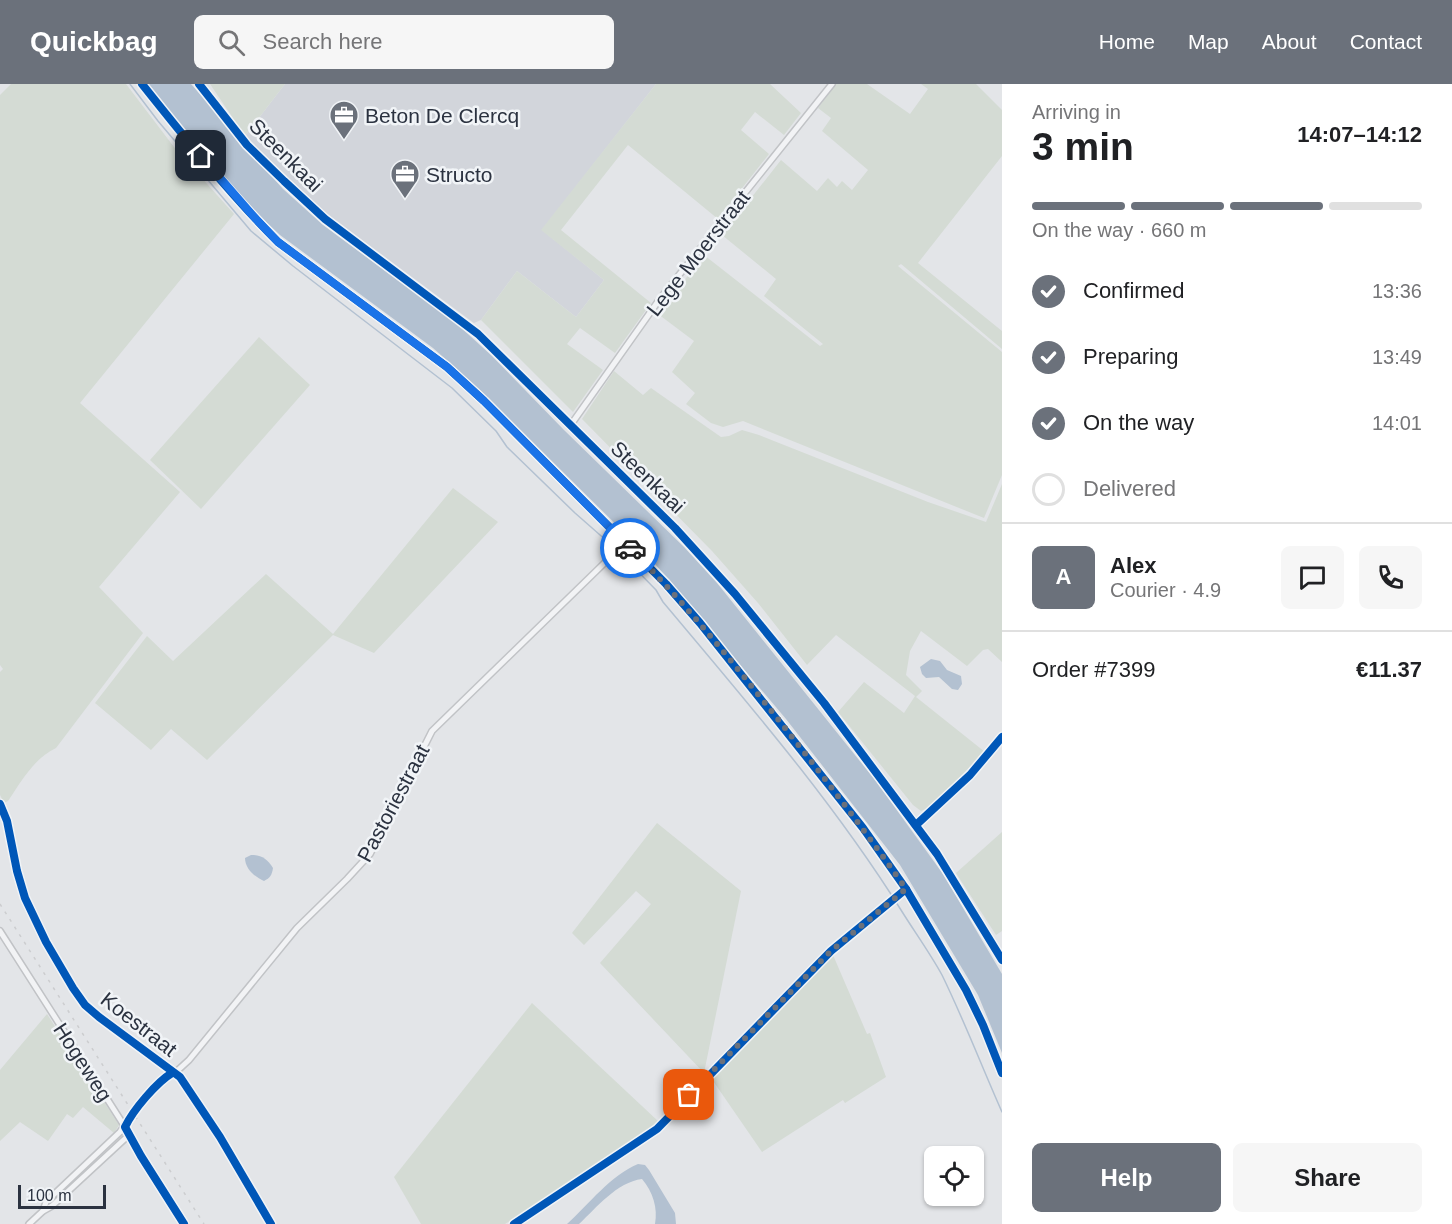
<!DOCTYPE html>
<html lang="en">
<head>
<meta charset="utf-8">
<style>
  :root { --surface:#fff; --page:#f6f6f6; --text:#202124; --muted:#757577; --line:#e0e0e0; --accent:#6b717b }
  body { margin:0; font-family:Helvetica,sans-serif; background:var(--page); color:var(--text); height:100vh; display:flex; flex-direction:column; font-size:22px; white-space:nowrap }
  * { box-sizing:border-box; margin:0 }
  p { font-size:20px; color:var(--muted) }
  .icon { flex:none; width:33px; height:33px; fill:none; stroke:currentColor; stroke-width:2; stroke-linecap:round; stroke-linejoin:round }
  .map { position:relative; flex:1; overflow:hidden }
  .drawer { display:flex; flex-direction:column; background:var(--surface); width:450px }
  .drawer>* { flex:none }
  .fabs { position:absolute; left:924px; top:1062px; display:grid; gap:12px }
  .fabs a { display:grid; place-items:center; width:60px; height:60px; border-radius:9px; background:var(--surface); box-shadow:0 2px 4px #0004; font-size:30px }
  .scale { position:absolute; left:18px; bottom:15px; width:88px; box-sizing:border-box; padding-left:6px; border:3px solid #2b3240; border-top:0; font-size:16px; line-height:21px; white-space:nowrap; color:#2b3240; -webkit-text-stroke:4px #f1f4f7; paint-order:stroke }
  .pin { position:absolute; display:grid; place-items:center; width:51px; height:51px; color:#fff; margin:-26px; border-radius:12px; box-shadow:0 3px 9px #0006 }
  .courier { position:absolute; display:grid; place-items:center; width:60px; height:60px; margin:-30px; border:4px solid #1a73e8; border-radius:50%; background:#fff; color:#222; box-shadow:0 2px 8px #0007 }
  .overview em { font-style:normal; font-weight:800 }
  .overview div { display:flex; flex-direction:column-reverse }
  .overview { display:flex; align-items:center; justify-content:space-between; height:102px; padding:0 30px }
  h1 { font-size:39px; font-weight:800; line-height:45px }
  .bar { display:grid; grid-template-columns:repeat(4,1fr); gap:9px 6px; align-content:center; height:72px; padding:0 30px }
  .bar i { height:8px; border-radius:4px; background:var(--line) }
  .bar .current { background:var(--accent) }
  .bar p { grid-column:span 4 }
  .line { display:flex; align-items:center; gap:15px; padding:0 30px; border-top:2px solid var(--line) }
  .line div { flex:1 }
  .round { display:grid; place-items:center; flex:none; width:63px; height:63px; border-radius:9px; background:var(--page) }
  ol { padding:0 30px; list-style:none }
  li { display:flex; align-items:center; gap:18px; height:66px }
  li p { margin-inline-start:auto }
  li .icon { padding:6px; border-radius:50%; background:var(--accent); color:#fff; stroke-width:4 }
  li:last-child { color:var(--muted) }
  li i { width:33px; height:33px; border:3px solid var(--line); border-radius:50% }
  .cta { display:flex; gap:12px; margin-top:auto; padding:12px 30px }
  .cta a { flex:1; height:69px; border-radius:9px; background:var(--accent); color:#fff; font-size:24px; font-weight:800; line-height:69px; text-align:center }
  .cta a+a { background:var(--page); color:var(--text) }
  header { display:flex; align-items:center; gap:36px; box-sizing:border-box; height:84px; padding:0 30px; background:var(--accent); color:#fff }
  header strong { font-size:28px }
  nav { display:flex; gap:33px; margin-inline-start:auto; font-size:21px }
  .search { width:420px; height:54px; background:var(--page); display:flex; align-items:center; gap:15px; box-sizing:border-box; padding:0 21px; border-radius:9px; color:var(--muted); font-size:22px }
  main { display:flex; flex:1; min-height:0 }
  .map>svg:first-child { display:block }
  .built { fill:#d2d5db }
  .green { fill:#d4dbd4 }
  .water { fill:#b3c1d1 }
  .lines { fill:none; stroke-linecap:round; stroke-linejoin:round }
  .stream { stroke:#b3c1d1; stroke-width:1.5 }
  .street-casing { stroke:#c1c3c6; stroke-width:8 }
  .street { stroke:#f2f3f5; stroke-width:5 }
  .rail { stroke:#cccdcf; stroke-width:1.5; stroke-dasharray:3 6; stroke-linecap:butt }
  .cycleway-casing { stroke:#f1f4f7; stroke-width:11 }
  .cycleway { stroke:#0057b8; stroke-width:8 }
  .done { stroke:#6b717b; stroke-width:6; stroke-dasharray:0 10.8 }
  .route { stroke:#1a73e8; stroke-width:8 }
  .labels { text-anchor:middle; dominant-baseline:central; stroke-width:5; stroke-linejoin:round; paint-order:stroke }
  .poi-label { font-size:21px; fill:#2b3240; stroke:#f1f4f7; text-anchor:start }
  .street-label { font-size:21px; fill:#2b3240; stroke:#f1f4f7 }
</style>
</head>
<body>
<header>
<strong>Quickbag</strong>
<div class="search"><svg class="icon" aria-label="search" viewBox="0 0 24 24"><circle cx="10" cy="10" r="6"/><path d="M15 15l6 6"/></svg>Search here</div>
<nav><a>Home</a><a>Map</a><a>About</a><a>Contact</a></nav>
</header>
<main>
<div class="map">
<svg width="1002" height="1140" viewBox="0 0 1002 1140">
  <rect width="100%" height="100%" fill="#e3e5e8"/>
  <polygon class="built" points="285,0 656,0 542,146 604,196 576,233 517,187 481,236 474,239 319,124 245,52"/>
  <g class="green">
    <path d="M11 0H126L174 63 234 130 80 319 180 408 99 503 143 549 56 664C34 674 21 698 8 717L4 719 0 711V588L3 585 0 581V11Z"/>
    <polygon points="210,0 285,0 245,52"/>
    <polygon points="656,0 770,0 801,29 784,51 755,28 741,46 769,70 718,135 628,61 561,146 651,219 615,269 580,244 567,260 603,286 573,328 481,236 517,187 576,233 604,196 541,146"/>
    <polygon points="836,0 867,0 910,30 928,5 921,0 976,0 1002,26 1002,72 918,179 1002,247 1002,265 901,180 898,182 1002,268 1002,391 984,434 743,337 723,343 711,339 686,320 695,309 672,288 694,257 658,230 704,171 820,262 823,260 764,212 776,195 722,151 781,76 817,107 828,94 837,103 842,97 852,106 868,86 822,47 831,34 818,24"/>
    <polygon points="259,253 310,301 201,425 150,376"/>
    <polygon points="614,287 643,311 651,304 721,353 729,352 742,346 759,351 928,418 986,438 1002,400 1002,578 988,565 983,566 967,582 921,547 910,567 906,591 922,607 916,613 985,668 928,724 921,727 913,721 838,628 864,598 904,629 915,612 836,551 807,581 758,519 712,467 582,335"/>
    <polygon points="453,404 498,438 374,569 333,551 207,676 171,645 151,666 95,619 147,552 173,577 266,490 333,550"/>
    <polygon points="657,739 741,807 704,989 600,879 651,820 636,807 584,861 572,849"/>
    <polygon points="1002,748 1002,847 996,851 956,789"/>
    <polygon points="833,871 867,950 870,949 886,993 845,1019 843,1016 762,1068 711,994"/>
    <polygon points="532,919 658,1037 654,1043 505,1140 421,1140 394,1093"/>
    <polygon points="47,930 119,1041 114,1049 83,1023 73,1034 67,1030 48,1057 20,1038 0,1057 0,986"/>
  </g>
  <g class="water">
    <path d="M148 0H191L283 105 323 141 457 240 492 272 564 346 684 463 717 499 875 696 943 790 1002 890V969L978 911 900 781 786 635 650 474 478 304 433 264 280 151C231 106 190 52 148 0Z"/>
    <polygon points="931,575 940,577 947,586 961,592 962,600 958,606 952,605 939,593 926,594 922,590 920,583"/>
    <path d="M251 771C262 771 267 775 273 784 272 791 270 794 264 797 255 793 245 785 245 774Z"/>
    <path d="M638 1080 645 1081 649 1086 675 1129 676 1140H655C658 1124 653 1108 642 1095 617 1098 596 1124 579 1140H567C589 1120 611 1091 638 1080Z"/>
  </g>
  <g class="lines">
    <g class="stream">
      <polyline points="130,0 158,37 251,147 293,182 452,304 496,347 507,363 575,429 616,465"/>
      <path d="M619 468 656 506 663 518C746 617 832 716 901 826 914 847 930 869 942 891 964 936 982 983 1002 1028"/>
      <polyline points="833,862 881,822"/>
      <polyline points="745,959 841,863 885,826"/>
      <polyline points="693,1003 733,964"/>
      <polyline points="688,1017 720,984"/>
    </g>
    <g class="street-casing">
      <g id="street">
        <path d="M142 0C185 54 229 109 278 158L447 283 484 317 666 500 700 539 863 744 906 805 966 906 983 941 1002 989"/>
        <polyline points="199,0 247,61 284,97 325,135 478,250 675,444 735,510 824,619 937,770 1002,876"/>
        <polyline points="570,342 659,216 832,0"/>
        <polyline points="0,720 7,737 17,787 25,814 46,858 73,904 85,921 99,933 180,993 220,1053 271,1140"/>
        <polyline points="916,741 970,691 1002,653"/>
        <polyline points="0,847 125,1043 141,1072 184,1140"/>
        <polyline points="43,1127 46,1118 120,1048 133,1029 165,993 177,987 189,976 297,844 347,795 370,770 432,647 625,459"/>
        <polyline points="29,1140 43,1127 52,1122 130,1050"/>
        <polyline points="514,1140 657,1045 831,867 906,805"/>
      </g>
    </g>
    <use href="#street" class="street"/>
    <polyline class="rail" points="0,820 204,1140"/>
    <g class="cycleway-casing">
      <g id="cycleway">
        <path d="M142 0C185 54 229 109 278 158L447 283 484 317 666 500 700 539 863 744 906 805 966 906 983 941 1002 989"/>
        <polyline points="199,0 247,61 284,97 325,135 478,250 675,444 735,510 824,619 937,770 1002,876"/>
        <polyline points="0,720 7,737 17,787 25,814 46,858 73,904 85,921 99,933 180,993 220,1053 271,1140"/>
        <polyline points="916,741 970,691 1002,653"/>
        <path d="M172 989C157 998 133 1026 125 1043L141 1072 184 1140"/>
        <polyline points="514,1140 657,1045 831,867 906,805"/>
      </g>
    </g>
    <use href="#cycleway" class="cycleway"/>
  </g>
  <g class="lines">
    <path class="done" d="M630 464C679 513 722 565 765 619 814 680 861 741 906 805L831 867 689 1011"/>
    <polyline class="route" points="201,72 256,135 278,158 447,283 484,317 630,464"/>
  </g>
  <defs>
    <g id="office-pin" transform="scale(1.5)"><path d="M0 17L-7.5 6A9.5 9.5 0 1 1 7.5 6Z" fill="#6b717b" stroke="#f1f4f7"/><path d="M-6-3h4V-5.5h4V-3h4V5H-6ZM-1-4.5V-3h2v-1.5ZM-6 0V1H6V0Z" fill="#fff"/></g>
  </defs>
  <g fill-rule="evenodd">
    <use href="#office-pin" x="344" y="31"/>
    <use href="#office-pin" x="405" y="90"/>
  </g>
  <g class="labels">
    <g class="poi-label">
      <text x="365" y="31">Beton De Clercq</text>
      <text x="426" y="90">Structo</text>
    </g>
    <g class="street-label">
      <text transform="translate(286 71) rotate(45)">Steenkaai</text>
      <text transform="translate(698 169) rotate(-52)">Lege Moerstraat</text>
      <text transform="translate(648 393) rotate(44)">Steenkaai</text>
      <text transform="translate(393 719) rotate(-62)">Pastoriestraat</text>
      <text transform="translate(139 940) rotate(38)">Koestraat</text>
      <text transform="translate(83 978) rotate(57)">Hogeweg</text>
    </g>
  </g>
</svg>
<div class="fabs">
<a><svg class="icon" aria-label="locate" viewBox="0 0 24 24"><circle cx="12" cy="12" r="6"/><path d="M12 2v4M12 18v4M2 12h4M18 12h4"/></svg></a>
</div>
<div class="scale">100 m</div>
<div class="pin" style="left:689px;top:1011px;background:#ea580c"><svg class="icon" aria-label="bag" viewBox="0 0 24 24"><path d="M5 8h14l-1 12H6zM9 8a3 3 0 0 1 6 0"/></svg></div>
<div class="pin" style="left:201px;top:72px;background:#1f2937"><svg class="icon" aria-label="home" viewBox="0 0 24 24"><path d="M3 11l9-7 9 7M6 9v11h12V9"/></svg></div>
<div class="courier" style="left:630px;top:464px"><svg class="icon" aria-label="car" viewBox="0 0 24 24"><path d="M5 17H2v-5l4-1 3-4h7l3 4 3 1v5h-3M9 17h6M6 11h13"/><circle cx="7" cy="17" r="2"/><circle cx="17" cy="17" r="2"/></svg></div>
</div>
<section class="drawer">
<div class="overview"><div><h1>3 min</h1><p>Arriving in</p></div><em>14:07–14:12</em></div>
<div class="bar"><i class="current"></i><i class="current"></i><i class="current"></i><i></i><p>On the way · 660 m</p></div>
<ol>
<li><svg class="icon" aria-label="check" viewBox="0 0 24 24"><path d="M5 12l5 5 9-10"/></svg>Confirmed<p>13:36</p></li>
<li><svg class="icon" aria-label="check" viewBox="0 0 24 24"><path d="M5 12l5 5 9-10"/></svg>Preparing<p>13:49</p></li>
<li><svg class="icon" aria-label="check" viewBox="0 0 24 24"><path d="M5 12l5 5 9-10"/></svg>On the way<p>14:01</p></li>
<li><i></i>Delivered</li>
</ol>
<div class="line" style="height:108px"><b class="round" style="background:var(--accent);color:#fff">A</b><div><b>Alex</b><p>Courier · 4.9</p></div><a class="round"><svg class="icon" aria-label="chat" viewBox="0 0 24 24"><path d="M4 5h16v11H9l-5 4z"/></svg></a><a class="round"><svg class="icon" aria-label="phone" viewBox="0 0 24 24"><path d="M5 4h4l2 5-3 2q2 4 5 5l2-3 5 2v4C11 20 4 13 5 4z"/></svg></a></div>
<div class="line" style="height:78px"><div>Order #7399</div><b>€11.37</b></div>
<div class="cta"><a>Help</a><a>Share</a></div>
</section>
</main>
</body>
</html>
